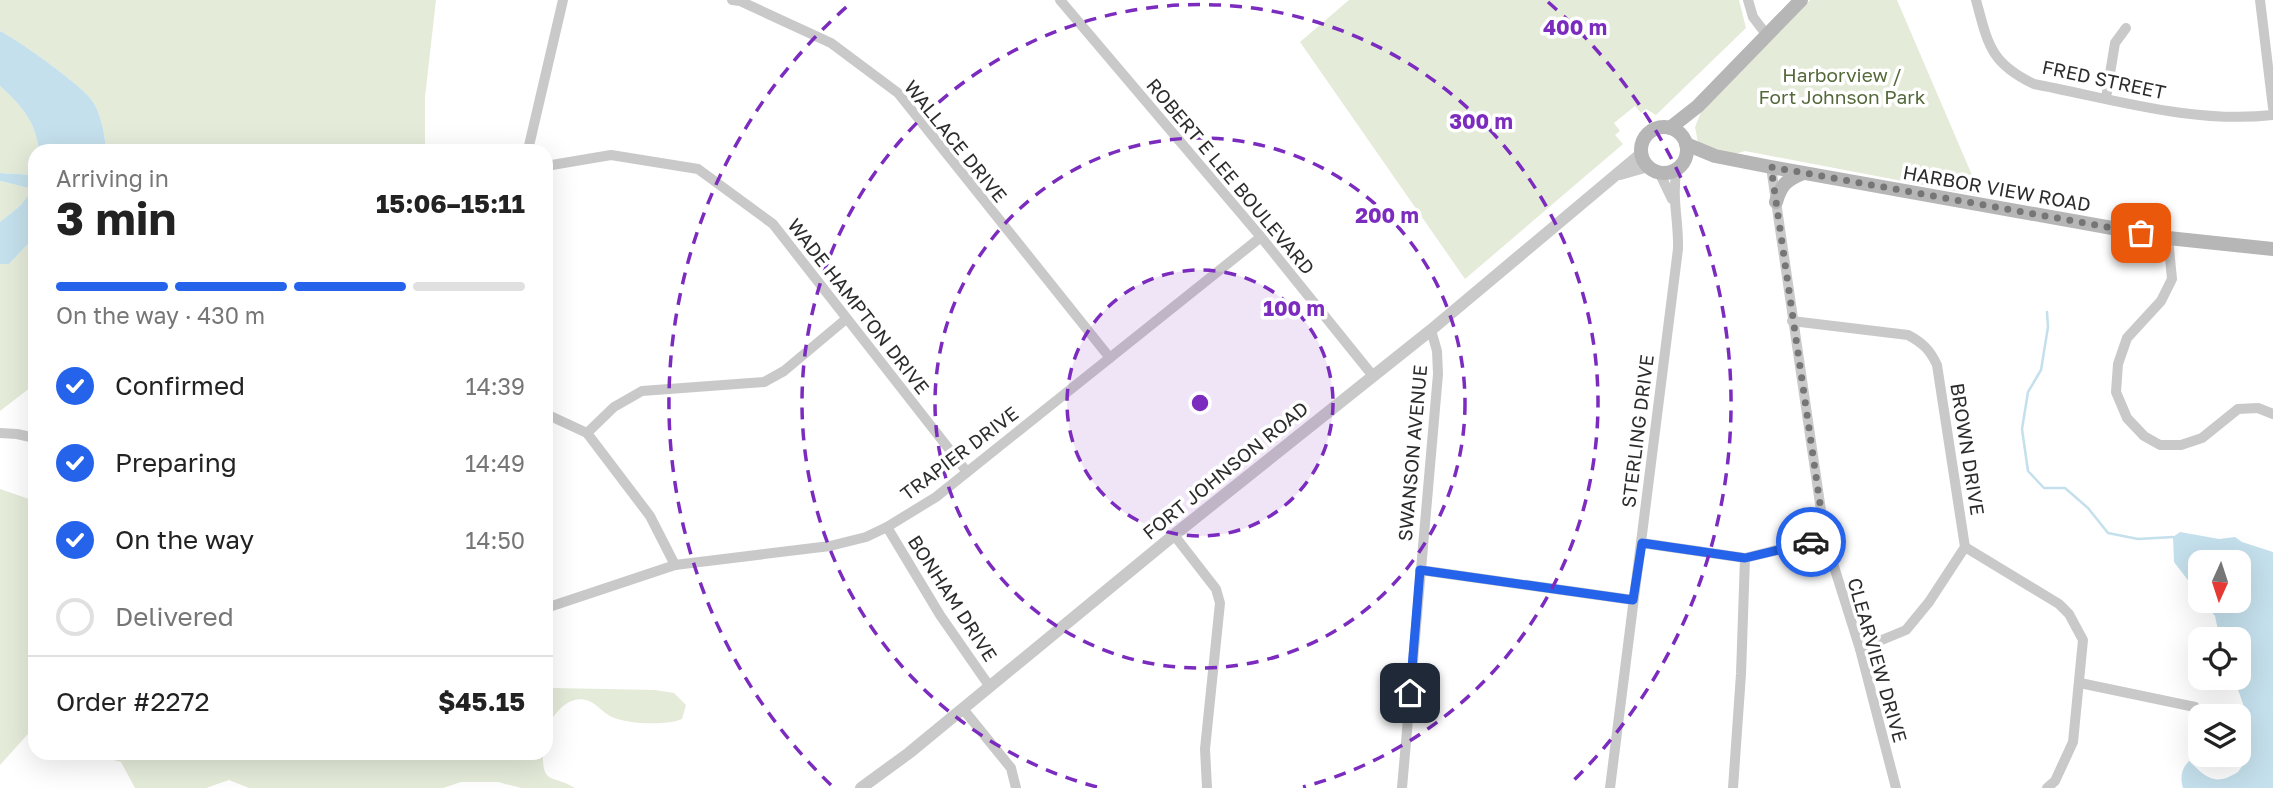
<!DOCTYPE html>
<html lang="en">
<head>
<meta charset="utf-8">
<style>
  :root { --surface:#fff; --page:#f2f2f2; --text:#222; --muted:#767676; --line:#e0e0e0; --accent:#2563eb }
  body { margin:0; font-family:"Golos Text",sans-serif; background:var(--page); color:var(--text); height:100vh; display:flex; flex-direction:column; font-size:26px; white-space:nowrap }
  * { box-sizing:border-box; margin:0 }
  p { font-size:23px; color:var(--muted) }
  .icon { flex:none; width:38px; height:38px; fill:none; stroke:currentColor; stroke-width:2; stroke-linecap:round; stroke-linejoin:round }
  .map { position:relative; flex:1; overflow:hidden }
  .drawer { position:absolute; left:28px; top:144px; width:525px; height:616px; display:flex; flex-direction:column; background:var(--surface); border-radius:21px; box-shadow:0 7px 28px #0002 }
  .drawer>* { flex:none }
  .needle { width:46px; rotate:183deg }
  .buttons { position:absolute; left:2188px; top:550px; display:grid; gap:14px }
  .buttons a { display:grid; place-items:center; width:63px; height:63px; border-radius:14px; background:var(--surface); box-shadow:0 7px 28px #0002; font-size:35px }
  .pin { position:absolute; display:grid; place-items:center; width:60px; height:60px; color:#fff; margin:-30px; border-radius:14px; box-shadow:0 4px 10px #0006 }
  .courier { position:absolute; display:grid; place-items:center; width:70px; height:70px; margin:-35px; border:5px solid #2563eb; border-radius:50%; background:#fff; color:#222; box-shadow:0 2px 9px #0007 }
  .head em { font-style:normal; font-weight:700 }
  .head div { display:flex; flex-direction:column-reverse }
  .head { display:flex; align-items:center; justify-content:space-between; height:119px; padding:0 28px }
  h1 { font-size:46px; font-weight:700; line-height:52px }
  .bar { display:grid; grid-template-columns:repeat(4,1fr); gap:10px 7px; align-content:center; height:84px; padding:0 28px }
  .bar i { height:9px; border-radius:5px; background:var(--line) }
  .bar .selected { background:var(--accent) }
  .bar p { grid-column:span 4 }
  .line { display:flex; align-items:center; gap:18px; padding:0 28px; border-top:2px solid var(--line) }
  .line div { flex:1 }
  ol { padding:0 28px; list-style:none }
  li { display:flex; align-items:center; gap:21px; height:77px }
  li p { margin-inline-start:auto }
  li .icon { padding:7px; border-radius:50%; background:var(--accent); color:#fff; stroke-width:4 }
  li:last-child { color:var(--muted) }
  li i { width:38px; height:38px; border:4px solid var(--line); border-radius:50% }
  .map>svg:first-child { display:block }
  .green { fill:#e4ebd9 }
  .water { fill:#c4e0ec }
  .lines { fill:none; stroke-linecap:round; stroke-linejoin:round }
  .stream { stroke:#c4e0ec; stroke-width:2.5 }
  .minor { stroke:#c9c9c9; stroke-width:10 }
  .tertiary { stroke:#c9c9c9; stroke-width:12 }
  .secondary { stroke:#b6b6b6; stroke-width:14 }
  .done { stroke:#767676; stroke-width:7; stroke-dasharray:0 12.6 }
  .route { stroke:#2563eb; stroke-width:9 }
  .ring { fill:none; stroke:#7b2cbf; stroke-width:3.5; stroke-dasharray:12 9 }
  .labels { text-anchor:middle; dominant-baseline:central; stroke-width:7; stroke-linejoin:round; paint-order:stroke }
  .park-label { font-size:19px; fill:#546939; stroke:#fff }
  .street-label { font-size:19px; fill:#2c2c2c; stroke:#fff }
  .centre { fill:#7b2cbf; stroke:#fff; stroke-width:3.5 }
  .ring-label { font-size:21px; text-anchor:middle; font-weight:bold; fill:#7b2cbf; stroke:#fff; stroke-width:7; stroke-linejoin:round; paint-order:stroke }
</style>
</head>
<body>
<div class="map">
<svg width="2273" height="788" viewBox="0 0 2273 788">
  <rect width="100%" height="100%" fill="#fff"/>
  <g class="green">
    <path d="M0 0H436L425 97V150H106C105 135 101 112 91 99 81 85 17 39 0 31Z"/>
    <polygon points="1349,0 1739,0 1746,28 1656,115 1646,109 1641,113 1635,106 1614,123 1620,131 1615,135 1623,144 1465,279 1300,42"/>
    <path d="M1810 0H1897L1981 196 1745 151C1732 157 1710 151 1698 143L1695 127 1701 112Z"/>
    <path d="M0 86C22 106 35 121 39 150H35V175L0 173Z"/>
    <polygon points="0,181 34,189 21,205 0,222"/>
    <polygon points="35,240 35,384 0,411 0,264 9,264 29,243"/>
    <polygon points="0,489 35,501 35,731 27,735 0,765"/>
    <path d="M553 688 655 690 674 693 686 705 682 719C666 726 628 724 612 717 603 713 597 704 589 701 569 693 554 714 546 728V689Z"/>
    <path d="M88 753H543C542 786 553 774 575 788H521L498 782H461L443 788H249L229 780 206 788H135L121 762Z"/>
  </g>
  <g class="water">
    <path d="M0 31C17 39 81 85 91 99 101 112 105 135 106 150H39C35 121 22 106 0 86Z"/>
    <polygon points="0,173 35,175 35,240 29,243 9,264 0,264 0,222 21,205 33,189 0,181"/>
    <path d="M2180 532 2219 539 2235 537 2242 542 2273 552V788H2183C2180 778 2181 769 2189 761 2206 777 2214 787 2238 772 2254 751 2252 731 2244 707 2240 695 2238 685 2228 677H2238V639H2220L2215 616 2203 600H2238V562H2200V596L2174 562 2173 537Z"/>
  </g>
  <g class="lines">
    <polyline class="stream" points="2047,312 2048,327 2041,370 2028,392 2022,429 2028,471 2044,488 2065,488 2088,508 2108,533 2138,539 2173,537"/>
    <g class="minor">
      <polyline points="732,0 740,1 831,43 898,93 1110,358"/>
      <polyline points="1060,0 1261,237 1373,376"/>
      <polyline points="1748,0 1753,17 1766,34"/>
      <path d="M1976 0C1988 44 1990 63 2034 84 2113 99 2193 124 2273 115"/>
      <polyline points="2260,0 2273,108"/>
      <polyline points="2106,98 2115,43 2126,28"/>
      <polyline points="528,150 563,0"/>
      <polyline points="546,166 611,155 698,169 773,224 967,472"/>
      <polyline points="1771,167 1825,538 1860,649 1896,788"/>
      <polyline points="1659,172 1672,199"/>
      <polyline points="2168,238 2172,279 2161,301 2127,338 2118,364 2116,392 2127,418 2144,436 2160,445 2181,445 2202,438 2238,409 2258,408 2273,414"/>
      <path d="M1792 321 1908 335C1923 343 1930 350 1937 365L1965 547 1929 602 1906 630 1860 649"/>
      <polyline points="546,414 587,433 650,516 675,565"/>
      <polyline points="0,433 17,434 35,438"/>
      <polyline points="587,433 614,407 642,391 764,382 784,371 846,319"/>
      <polyline points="887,527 940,615 990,687"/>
      <polyline points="1174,535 1216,589 1220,603 1205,749 1207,788"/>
      <polyline points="1642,543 1745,558 1825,538"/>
      <polyline points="1965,547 2059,604 2069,614 2083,640 2073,742 2055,781 2047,788"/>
      <polyline points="1420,570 1633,600"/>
      <polyline points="546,608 675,565 830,546 866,537 887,527 936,497 1261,237"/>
      <polyline points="2080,683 2195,707"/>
      <polyline points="963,709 1011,768 1016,788"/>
      <polyline points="1402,788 1438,374 1437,351 1431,330"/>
      <path d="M1610 788 1678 249C1679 222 1671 196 1677 169"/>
      <polyline points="1733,788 1741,674 1745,558"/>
    </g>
    <g class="tertiary">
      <polyline points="1620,174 1648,166"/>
      <polyline points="861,788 909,753 1174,535 1431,330 1642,153"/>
    </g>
    <g class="secondary">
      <circle cx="1664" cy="150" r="23"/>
      <polyline points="1670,128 1698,106 1801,0"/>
      <polyline points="1686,144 1715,156 1771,167 2168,238 2273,249"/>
      <path d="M1776 202C1781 185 1786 180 1803 173"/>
    </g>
  </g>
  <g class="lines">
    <polyline class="done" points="1811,542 1825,538 1771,167 2141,233"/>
    <polyline class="route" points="1410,693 1420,570 1633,600 1642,543 1745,558 1811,542"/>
  </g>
  <circle cx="1200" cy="403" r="133" fill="#7b2cbf" fill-opacity=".12"/>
  <g class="ring">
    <circle cx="1200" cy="403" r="133"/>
    <circle cx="1200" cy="403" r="265"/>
    <path d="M1097 787A398 398 0 1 1 1303 787"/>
    <path d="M831 785A531 531 0 0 1 852 2M1548 2A531 531 0 0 1 1569 785"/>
  </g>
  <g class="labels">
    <g class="park-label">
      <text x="1842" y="74">Harborview /<tspan x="1842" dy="22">Fort Johnson Park</tspan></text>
    </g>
    <g class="street-label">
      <text transform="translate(2104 79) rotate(12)">FRED STREET</text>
      <text transform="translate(956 141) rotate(51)">WALLACE DRIVE</text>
      <text transform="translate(1231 176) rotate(50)">ROBERT E LEE BOULEVARD</text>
      <text transform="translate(1997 188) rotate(10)">HARBOR VIEW ROAD</text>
      <text transform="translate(859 306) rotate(52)">WADE HAMPTON DRIVE</text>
      <text transform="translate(1637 431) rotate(-83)">STERLING DRIVE</text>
      <text transform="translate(1968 449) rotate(81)">BROWN DRIVE</text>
      <text transform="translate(959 453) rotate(-37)">TRAPIER DRIVE</text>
      <text transform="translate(1412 453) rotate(-85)">SWANSON AVENUE</text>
      <text transform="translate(1225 470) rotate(-39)">FORT JOHNSON ROAD</text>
      <text transform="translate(953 598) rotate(57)">BONHAM DRIVE</text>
      <text transform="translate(1878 660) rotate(74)">CLEARVIEW DRIVE</text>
    </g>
  </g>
  <circle cx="1200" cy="403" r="10" class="centre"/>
  <g class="ring-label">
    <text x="1575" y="35">400 m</text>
    <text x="1481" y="129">300 m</text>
    <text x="1387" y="223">200 m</text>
    <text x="1294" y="316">100 m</text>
  </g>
</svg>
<div class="buttons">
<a><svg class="needle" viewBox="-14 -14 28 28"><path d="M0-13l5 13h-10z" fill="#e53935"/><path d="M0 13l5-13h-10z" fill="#767676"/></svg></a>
<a><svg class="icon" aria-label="locate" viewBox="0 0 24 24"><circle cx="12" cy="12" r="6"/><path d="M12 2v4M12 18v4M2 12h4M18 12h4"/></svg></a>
<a><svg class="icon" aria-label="layers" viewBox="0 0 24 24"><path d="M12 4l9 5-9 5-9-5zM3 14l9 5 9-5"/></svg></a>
</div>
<div class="pin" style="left:2141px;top:233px;background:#ea580c"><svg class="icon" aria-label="bag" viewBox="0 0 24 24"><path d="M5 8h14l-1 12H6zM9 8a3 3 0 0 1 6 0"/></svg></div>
<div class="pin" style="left:1410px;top:693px;background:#1f2937"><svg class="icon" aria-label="home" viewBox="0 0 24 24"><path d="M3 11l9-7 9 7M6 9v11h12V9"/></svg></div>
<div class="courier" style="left:1811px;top:542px"><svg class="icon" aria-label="car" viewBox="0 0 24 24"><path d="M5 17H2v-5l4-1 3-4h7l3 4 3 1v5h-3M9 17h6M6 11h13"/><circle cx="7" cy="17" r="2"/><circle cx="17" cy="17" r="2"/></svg></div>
<section class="drawer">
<div class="head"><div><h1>3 min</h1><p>Arriving in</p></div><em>15:06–15:11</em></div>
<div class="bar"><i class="selected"></i><i class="selected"></i><i class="selected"></i><i></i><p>On the way · 430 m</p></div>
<ol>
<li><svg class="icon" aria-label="check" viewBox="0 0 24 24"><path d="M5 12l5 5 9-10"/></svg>Confirmed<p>14:39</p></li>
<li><svg class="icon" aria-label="check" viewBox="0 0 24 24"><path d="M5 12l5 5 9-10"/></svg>Preparing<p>14:49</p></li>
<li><svg class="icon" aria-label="check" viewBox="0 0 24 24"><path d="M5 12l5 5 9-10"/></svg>On the way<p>14:50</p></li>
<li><i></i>Delivered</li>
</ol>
<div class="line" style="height:91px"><div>Order #2272</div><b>$45.15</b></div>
</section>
</div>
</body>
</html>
